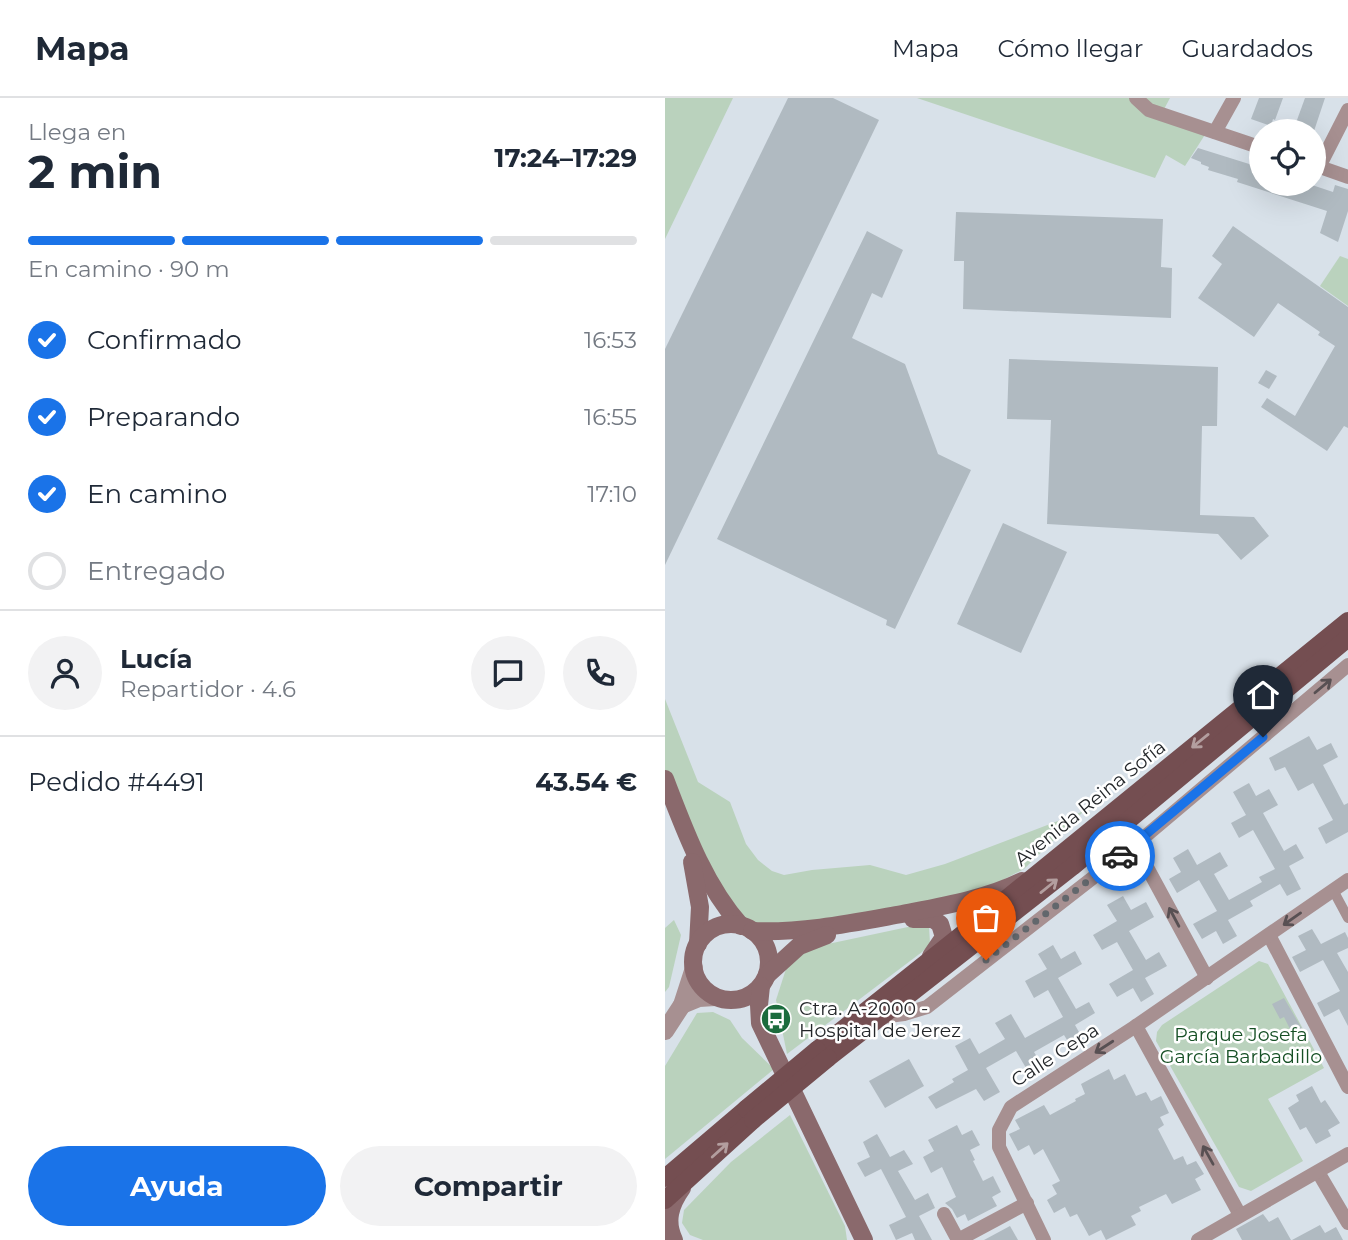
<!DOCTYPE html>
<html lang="es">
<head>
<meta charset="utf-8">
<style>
  :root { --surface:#fff; --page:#f2f2f3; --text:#1f2937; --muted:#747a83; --line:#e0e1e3; --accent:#1a73e8 }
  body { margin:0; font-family:Montserrat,sans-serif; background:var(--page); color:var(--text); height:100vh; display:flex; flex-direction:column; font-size:26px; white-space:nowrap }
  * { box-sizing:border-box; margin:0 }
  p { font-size:23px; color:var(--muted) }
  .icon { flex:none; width:38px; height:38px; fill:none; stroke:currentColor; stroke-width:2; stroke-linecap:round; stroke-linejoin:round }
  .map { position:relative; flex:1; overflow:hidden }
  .drawer { display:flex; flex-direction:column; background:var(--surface); width:665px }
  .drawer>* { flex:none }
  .tools { position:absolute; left:584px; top:21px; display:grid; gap:14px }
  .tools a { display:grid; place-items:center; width:77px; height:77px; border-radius:50%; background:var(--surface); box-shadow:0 7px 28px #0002; font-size:35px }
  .pin { position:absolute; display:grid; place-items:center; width:60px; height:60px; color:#fff; margin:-72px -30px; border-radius:50% 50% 50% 0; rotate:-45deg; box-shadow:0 0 7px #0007 }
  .pin .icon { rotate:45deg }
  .courier { position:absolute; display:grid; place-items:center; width:70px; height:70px; margin:-35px; border:5px solid #1a73e8; border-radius:50%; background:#fff; color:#222; box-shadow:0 2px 9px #0007 }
  .summary em { font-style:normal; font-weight:700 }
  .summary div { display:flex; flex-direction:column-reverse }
  .summary { display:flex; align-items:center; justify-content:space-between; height:119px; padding:0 28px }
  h1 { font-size:46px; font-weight:700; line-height:52px }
  .bar { display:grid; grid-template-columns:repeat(4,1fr); gap:10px 7px; align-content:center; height:84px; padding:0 28px }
  .bar i { height:9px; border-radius:5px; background:var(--line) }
  .bar .on { background:var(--accent) }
  .bar p { grid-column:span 4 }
  .line { display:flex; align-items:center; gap:18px; padding:0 28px; border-top:2px solid var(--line) }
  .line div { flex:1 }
  .round { display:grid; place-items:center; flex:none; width:74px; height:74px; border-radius:37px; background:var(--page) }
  ol { padding:0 28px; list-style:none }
  li { display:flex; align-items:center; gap:21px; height:77px }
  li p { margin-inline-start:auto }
  li .icon { padding:7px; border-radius:50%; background:var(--accent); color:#fff; stroke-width:4 }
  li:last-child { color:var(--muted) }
  li i { width:38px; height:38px; border:4px solid var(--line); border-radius:50% }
  .button { display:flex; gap:14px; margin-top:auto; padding:14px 28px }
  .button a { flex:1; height:80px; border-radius:42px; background:var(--accent); color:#fff; font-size:28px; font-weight:700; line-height:80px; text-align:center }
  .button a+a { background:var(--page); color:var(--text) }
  header { display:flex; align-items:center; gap:42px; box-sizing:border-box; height:98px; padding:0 35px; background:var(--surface); border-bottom:2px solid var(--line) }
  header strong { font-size:33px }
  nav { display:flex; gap:38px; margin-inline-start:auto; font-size:24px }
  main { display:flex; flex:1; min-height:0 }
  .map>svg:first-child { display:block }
  .green { fill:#bad2bd }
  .building { fill:#b0bac1 }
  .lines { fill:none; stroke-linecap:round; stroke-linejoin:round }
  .pedestrian { stroke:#a79091; stroke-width:10 }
  .minor { stroke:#a79091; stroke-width:14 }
  .tertiary { stroke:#a79091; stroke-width:18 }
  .secondary { stroke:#8a696c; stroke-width:18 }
  .primary { stroke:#744e51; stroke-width:18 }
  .primary-bridge { stroke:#744e51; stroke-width:18 }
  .oneway { stroke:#585053 }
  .oneway2 { stroke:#b39e9f }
  .done { stroke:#62676c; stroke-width:7; stroke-dasharray:0 12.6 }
  .route { stroke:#1a73e8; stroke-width:9 }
  .labels { text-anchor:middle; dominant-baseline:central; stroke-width:5; stroke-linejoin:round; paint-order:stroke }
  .street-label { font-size:19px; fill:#232629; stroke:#fff }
  .poi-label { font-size:19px; fill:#232629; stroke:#fff; text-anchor:start }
  .park-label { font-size:19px; fill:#165025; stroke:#fff }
</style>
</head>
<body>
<header>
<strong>Mapa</strong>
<nav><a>Mapa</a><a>Cómo llegar</a><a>Guardados</a></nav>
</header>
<main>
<section class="drawer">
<div class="summary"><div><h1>2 min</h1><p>Llega en</p></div><em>17:24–17:29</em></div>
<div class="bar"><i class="on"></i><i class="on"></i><i class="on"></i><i></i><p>En camino · 90 m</p></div>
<ol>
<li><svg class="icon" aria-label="check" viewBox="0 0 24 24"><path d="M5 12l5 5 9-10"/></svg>Confirmado<p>16:53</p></li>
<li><svg class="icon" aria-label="check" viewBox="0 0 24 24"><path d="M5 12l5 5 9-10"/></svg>Preparando<p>16:55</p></li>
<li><svg class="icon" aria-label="check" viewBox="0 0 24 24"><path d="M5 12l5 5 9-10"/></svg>En camino<p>17:10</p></li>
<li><i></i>Entregado</li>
</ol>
<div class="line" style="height:126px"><a class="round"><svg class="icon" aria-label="person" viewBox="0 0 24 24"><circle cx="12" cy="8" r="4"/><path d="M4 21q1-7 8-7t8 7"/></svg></a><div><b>Lucía</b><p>Repartidor · 4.6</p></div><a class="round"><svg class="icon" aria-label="chat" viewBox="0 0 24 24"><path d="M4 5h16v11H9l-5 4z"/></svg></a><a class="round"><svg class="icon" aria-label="phone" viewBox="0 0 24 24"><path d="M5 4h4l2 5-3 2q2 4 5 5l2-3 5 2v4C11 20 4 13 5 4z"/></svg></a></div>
<div class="line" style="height:91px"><div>Pedido #4491</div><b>43.54 €</b></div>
<div class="button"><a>Ayuda</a><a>Compartir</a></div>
</section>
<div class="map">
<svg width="683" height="1142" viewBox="0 0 683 1142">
  <rect width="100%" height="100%" fill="#d8e1e9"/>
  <g class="green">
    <polygon points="0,0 68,0 0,141"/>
    <polygon points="252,0 505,0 497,15 543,32 520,68 501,57 490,80"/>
    <polygon points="675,158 683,161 683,208 655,188"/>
    <polygon points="0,601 33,684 65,704 81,746 93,762 107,773 119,777 147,772 205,767 241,777 280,766 419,713 359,771 307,798 119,830 87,824 61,812 0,684"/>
    <polygon points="9,822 16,837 4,889 0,894 0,830"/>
    <polygon points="257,826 264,828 265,846 257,854 122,956 111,902 121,871 144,850"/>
    <polygon points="594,863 603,866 659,970 603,1001 638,1063 586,1093 574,1089 491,943 492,934 497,927"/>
    <polygon points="48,914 65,922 77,940 109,971 0,1061 0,968 32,915"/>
    <polygon points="125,1017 180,1128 182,1142 38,1142 25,1137 17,1125 19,1112 66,1064"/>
  </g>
  <g class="building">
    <polygon points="123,0 168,0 214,22 0,467 0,251"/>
    <polygon points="594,0 618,0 610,22 608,21 606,28 586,21"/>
    <polygon points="640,0 660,0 649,33 628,33"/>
    <polygon points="533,50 597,70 597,86 644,86 668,94 670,87 683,91 683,113 673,144 655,135 662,113 572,84 573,81 543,72 544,69 536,66 536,64 526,60"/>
    <polygon points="291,114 498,121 496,169 507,170 506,220 298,211 299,163 289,163"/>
    <polygon points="568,128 683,209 683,330 679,328 662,353 596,309 602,300 630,318 670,248 653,237 655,234 613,205 589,239 533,200 557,166 547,158"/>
    <polygon points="202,133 238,152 217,200 207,195 187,240 240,266 273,356 306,372 230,531 221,527 222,522 52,441"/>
    <polygon points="344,261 553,269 552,328 537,328 535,417 589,419 604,438 576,462 553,436 382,426 386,322 342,321"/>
    <polygon points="601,272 612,278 604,291 593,285"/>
    <polygon points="338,425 402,454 356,555 292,526"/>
    <polygon points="644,638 652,652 666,645 673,659 658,667 679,707 683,705 683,734 661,746 653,730 668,722 648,685 633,693 620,669 610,673 604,660"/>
    <polygon points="584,685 591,698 604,691 613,707 598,715 619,753 631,746 639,760 624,768 636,791 622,798 615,786 585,803 588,808 563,822 572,838 558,846 551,833 537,841 528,826 552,813 534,782 512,795 504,781 516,774 508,760 523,751 532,767 555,754 563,768 549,776 564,802 597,784 594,779 610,771 588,732 574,740 566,725 581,717 568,694"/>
    <polygon points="458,798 466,812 481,804 489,819 464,833 481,862 494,854 502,868 480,880 489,896 476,904 468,890 452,899 444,886 468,872 452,844 437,852 428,837 452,823 442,807"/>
    <polygon points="647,831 656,846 680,834 683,840 683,850 672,855 683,874 683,928 674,911 659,919 652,905 675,893 658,862 635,874 627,859 641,852 633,838"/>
    <polygon points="388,847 396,861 410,853 417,866 393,880 411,911 424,904 430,915 410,927 419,943 407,950 399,937 369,954 377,967 364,975 351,953 321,970 335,994 319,1003 311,991 271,1011 263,999 289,984 287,981 303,972 290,948 305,940 314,956 340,941 330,925 346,916 360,940 398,919 383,892 369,900 360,883 382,871 373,856"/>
    <polygon points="619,900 640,936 630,941 619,919 615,921 607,906"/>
    <polygon points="244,961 259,988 220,1010 204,983"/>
    <polygon points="444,971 449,982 460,976 471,998 481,994 486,1003 496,998 504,1015 495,1019 499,1027 493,1031 509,1062 518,1058 522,1067 531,1063 539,1076 530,1081 536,1092 507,1106 501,1096 474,1109 476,1113 466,1118 471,1127 441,1142 436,1132 424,1138 412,1116 405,1119 400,1109 389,1115 382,1102 392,1096 387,1087 395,1083 378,1051 369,1057 364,1047 353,1053 344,1036 355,1031 350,1022 379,1007 385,1017 411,1003 410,1001 420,996 416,986"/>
    <polygon points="647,988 656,1005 660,1002 675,1025 663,1032 666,1038 651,1046 641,1029 635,1032 623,1010 634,1003 631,997"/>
    <polygon points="292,1027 297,1037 307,1032 315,1047 305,1052 310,1062 308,1063 318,1083 328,1078 336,1094 327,1099 332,1108 303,1123 300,1116 292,1120 287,1111 280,1105 291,1099 277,1069 266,1075 258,1059 269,1053 263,1042"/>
    <polygon points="212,1036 225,1059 239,1052 248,1066 233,1073 250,1102 263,1095 270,1110 254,1118 267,1142 250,1142 247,1135 231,1142 224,1127 241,1119 216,1071 200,1079 192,1065 205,1059 198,1044"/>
    <polygon points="598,1116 604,1124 613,1119 626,1142 577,1142 571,1131"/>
    <polygon points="655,1127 660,1135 671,1129 678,1142 627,1142"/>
    <polygon points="345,1128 353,1142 319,1142"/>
  </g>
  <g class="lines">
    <polyline class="pedestrian" points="668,792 683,820"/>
    <g class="minor">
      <polyline points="471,0 484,12 597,50"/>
      <polyline points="550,34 569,0"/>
      <polyline points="649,67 683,79"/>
      <polyline points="654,69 683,12"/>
      <polyline points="470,747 542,880"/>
      <polyline points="604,837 683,989"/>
      <polyline points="216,919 239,916 262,909 470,747 683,567"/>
      <polyline points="471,928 575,1117"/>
      <polyline points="653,1074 683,1125"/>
      <polyline points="279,1116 293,1142 362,1105"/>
      <polyline points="379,1142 334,1049 334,1032 346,1009 471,928 683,782"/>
      <polyline points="533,1142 683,1056"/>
    </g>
    <g class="tertiary">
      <polyline points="17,907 34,900 50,899"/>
      <polyline points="0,933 17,907 29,870"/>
    </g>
    <g class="secondary">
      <path d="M0 681C20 733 39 786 76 828"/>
      <polyline points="27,764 35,809 33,846"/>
      <polyline points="248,821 268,821 275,826 279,839 266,858"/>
      <circle cx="66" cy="864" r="38"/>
      <path d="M87 833C139 835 187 825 237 816 278 808 320 801 357 783"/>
      <polyline points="102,877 134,848 162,837"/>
      <polyline points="96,888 94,907 95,925 199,1142"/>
      <path d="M9 1142C0 1123 5 1107 17 1090"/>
    </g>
    <g class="primary">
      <polyline points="152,952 319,819 683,523"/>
      <polyline points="163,960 407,769 683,540"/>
      <polyline points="0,1080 81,1011"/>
      <polyline points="0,1102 88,1022"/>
    </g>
    <g class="primary-bridge">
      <polyline points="81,1011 152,952"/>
      <polyline points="88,1022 163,960"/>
    </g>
  </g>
  <defs><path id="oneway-shaft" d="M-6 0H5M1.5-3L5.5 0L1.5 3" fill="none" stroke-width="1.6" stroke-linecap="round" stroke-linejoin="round" transform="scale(1.75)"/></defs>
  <g class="oneway">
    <use href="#oneway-shaft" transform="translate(658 588) rotate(-40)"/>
    <use href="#oneway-shaft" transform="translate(509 819) rotate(-118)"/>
    <use href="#oneway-shaft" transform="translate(627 821) rotate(145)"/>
    <use href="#oneway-shaft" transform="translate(439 949) rotate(147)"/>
    <use href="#oneway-shaft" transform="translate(543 1057) rotate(-119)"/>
  </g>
  <g class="oneway2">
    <use href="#oneway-shaft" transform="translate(535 643) rotate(141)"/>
    <use href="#oneway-shaft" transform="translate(384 788) rotate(-39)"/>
    <use href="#oneway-shaft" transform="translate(55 1052) rotate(-42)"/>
  </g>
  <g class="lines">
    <polyline class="done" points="321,862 455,758"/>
    <polyline class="route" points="455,758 598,639"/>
  </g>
  <defs>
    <g id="bus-disc" transform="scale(1.575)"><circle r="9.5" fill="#1b6c3d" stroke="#fff"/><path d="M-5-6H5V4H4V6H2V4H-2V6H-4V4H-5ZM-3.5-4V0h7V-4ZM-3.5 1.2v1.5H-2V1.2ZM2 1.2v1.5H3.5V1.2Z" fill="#fff"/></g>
  </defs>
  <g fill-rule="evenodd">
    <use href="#bus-disc" x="111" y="921"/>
  </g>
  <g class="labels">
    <g class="street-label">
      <text transform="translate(425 705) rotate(-39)">Avenida Reina Sofía</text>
      <text transform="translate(390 957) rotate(-33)">Calle Cepa</text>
    </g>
    <g class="poi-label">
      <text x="134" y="910">Ctra. A-2000 -<tspan x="134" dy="22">Hospital de Jerez</tspan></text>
    </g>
    <g class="park-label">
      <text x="576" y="936">Parque Josefa<tspan x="576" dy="22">García Barbadillo</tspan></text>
    </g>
  </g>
</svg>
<div class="tools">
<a><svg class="icon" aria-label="locate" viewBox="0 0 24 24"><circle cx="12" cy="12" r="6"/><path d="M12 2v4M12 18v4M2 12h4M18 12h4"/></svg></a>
</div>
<div class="pin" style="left:321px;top:862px;background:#ea580c"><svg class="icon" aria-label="bag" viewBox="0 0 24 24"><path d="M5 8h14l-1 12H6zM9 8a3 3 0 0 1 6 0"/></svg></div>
<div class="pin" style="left:598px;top:639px;background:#1f2937"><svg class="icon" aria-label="home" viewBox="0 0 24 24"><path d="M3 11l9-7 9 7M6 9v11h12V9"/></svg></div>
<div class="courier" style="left:455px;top:758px"><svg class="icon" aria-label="car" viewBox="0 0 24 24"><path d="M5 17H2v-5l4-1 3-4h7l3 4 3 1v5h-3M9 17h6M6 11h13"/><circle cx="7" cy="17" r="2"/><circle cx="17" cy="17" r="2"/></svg></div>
</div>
</main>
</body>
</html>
